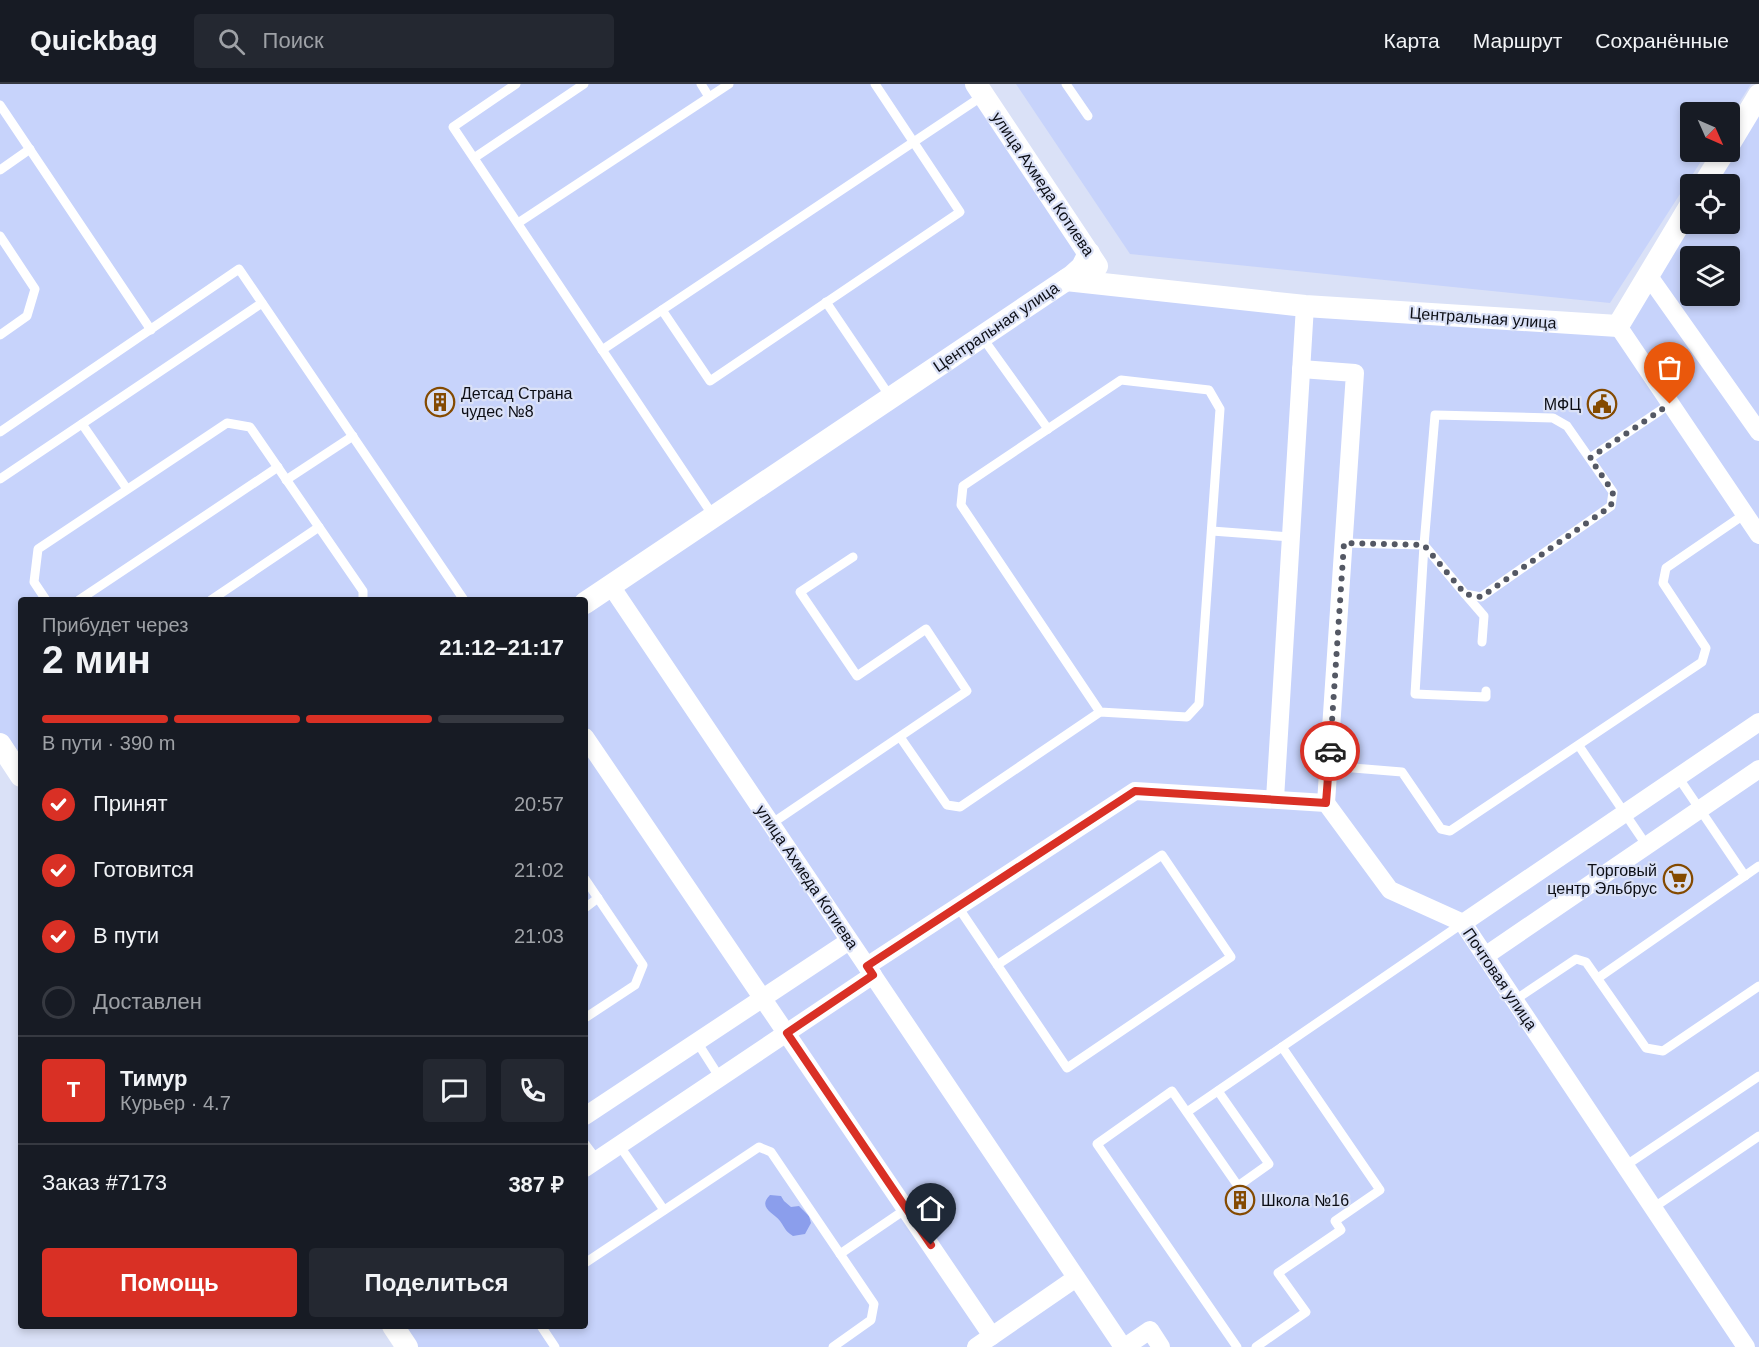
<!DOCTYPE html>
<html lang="ru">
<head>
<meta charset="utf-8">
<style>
  :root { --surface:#171b24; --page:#242831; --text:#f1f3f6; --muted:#9ea1a6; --line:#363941; --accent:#d93025 }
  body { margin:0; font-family:Helvetica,sans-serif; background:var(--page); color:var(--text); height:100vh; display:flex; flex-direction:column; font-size:22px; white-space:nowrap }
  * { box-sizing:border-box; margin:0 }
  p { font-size:20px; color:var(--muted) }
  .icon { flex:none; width:33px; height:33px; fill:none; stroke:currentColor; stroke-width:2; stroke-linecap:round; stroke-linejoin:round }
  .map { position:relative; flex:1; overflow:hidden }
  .sheet { position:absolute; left:18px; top:513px; width:570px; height:732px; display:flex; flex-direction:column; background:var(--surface); border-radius:6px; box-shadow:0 3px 9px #0003 }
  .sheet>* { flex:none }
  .needle { width:39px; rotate:135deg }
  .buttons { position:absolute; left:1680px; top:18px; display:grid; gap:12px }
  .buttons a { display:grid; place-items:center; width:60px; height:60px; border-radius:6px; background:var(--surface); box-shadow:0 3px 9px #0003; font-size:30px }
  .pin { position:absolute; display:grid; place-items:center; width:51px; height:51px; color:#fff; margin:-62px -26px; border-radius:50% 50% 50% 0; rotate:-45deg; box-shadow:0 0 6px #0007 }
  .pin .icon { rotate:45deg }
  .courier { position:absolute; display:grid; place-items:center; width:60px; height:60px; margin:-30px; border:4px solid #d93025; border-radius:50%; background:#fff; color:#222; box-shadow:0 2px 8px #0007 }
  .head em { font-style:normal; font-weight:600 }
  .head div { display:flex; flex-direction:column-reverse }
  .head { display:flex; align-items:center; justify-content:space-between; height:102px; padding:0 24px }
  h1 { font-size:39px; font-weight:600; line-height:45px }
  .bar { display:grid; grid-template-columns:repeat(4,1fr); gap:9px 6px; align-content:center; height:72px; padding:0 24px }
  .bar i { height:8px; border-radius:4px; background:var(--line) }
  .bar .current { background:var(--accent) }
  .bar p { grid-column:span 4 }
  .line { display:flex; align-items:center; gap:15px; padding:0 24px; border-top:2px solid var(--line) }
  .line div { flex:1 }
  .round { display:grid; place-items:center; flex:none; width:63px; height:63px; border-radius:6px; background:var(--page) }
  ol { padding:0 24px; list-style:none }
  li { display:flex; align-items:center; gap:18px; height:66px }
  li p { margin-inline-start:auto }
  li .icon { padding:6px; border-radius:50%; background:var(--accent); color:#fff; stroke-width:4 }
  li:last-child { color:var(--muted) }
  li i { width:33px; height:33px; border:3px solid var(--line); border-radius:50% }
  .cta { display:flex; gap:12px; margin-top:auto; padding:12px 24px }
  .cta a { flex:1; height:69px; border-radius:6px; background:var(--accent); color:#fff; font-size:24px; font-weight:600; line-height:69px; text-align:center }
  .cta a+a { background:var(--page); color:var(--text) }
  header { display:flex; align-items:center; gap:36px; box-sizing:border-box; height:84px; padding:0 30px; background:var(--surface); border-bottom:2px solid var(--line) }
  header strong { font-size:28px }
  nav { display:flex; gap:33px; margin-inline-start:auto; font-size:21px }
  .search { width:420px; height:54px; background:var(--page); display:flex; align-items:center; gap:15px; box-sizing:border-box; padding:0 21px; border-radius:6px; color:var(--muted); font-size:22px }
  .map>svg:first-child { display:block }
  .green { fill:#c7d3fb; fill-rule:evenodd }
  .forest { fill:#8b9eec }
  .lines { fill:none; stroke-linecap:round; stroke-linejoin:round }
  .service { stroke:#fff; stroke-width:9 }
  .minor { stroke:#fff; stroke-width:18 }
  .tertiary { stroke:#fff; stroke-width:22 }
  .done { stroke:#545864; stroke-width:6; stroke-dasharray:0 10.8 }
  .route { stroke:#d93025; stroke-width:8 }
  .labels { text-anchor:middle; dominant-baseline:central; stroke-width:4.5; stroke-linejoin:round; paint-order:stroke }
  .street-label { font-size:16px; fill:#0c0e15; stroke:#dae1f7 }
  .poi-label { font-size:16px; fill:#0c0e15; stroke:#dae1f7; text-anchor:start }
</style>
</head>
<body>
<header>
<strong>Quickbag</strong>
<div class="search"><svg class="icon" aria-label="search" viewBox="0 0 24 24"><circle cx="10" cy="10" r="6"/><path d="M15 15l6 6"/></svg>Поиск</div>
<nav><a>Карта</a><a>Маршрут</a><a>Сохранённые</a></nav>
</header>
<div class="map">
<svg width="1759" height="1263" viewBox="0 0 1759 1263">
  <rect width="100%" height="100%" fill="#dae1f7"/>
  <g class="green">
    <path d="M0 0H976L1109 201 1618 242 1690 140H1730V100H1704L1759 11V1263H407L393 1242H585V516H21V692L0 660ZM1690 172H1730V212H1690Z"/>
    <polygon points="1016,0 1751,0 1730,33 1730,28 1690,28 1690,68 1707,68 1610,219 1130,170"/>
  </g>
  <path class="forest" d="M770 1111 781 1112 784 1117 791 1123 799 1122 809 1132 811 1139 805 1150 793 1152C784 1146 786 1145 780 1137 774 1129 757 1124 770 1111Z"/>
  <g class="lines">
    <g class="service">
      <polyline points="516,0 453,43 714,433"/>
      <polyline points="701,0 709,13"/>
      <polyline points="1066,0 1088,32"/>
      <polyline points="0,21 151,246"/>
      <polyline points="474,74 584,0"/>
      <polyline points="0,86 30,65"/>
      <polyline points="518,139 729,0"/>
      <polyline points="0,152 35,205 27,232 0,251"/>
      <polyline points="826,218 891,314"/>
      <polyline points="662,226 710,297 960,128 875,0"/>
      <polyline points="982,253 1048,345"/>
      <polyline points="602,266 984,11"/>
      <polyline points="82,340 127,405"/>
      <polyline points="0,348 239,185 464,516"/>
      <polyline points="1590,374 1670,320"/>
      <polyline points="0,395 262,219"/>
      <polyline points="286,396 353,352"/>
      <polyline points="1212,447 1291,453"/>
      <polyline points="1344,459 1424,461 1465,510 1481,513 1611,422 1613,408 1567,342 1553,334 1435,331 1424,461 1415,610 1486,613 1486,607"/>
      <polyline points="1465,510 1484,532 1482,558"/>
      <polyline points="46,516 34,498 38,465 227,339 250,343 363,507 363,516"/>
      <polyline points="79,516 278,383"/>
      <polyline points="211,516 319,443"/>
      <polyline points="900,653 947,721 960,723 1100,628 1187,633 1199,620 1220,325 1209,306 1121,296 963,402 961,421 1100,628"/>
      <polyline points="1579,662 1647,762"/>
      <polyline points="1329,682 1402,688 1441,745 1450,747 1702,578 1706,564 1663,499 1666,484 1745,430"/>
      <polyline points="1678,693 1745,792"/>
      <polyline points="771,740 967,607 926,545 857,592 800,508 853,473"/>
      <polyline points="585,795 643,881 635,901 585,934"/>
      <polyline points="958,823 1067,984 1231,873 1162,771 997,881"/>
      <polyline points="585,824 598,814"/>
      <polyline points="1598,894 1759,782"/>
      <polyline points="1515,916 1576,875 1586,878 1646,964 1663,967 1759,902"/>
      <polyline points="697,958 720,994"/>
      <polyline points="1218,1007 1269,1080 1238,1102 1172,1007 1097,1060 1237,1263"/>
      <polyline points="1187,1028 1463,839"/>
      <polyline points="585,1060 597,1076"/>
      <polyline points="619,1061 664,1126"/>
      <polyline points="1625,1082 1759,992"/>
      <polyline points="1653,1124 1759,1052"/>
      <polyline points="840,1170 906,1125"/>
      <polyline points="585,1179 759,1063 771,1068 874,1220 871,1236 833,1263"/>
      <polyline points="541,1242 555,1263"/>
      <polyline points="1256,1263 1306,1228 1278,1189 1341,1146 1335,1137 1380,1106 1282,963"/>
    </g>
    <g class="minor">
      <polyline points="1648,191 1759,348"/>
      <polyline points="1618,242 1759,451"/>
      <polyline points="1301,285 1355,289 1326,719"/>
      <polyline points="611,502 1123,1263"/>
      <polyline points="585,653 992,1252"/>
      <polyline points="1275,715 1305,222"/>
      <polyline points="1463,839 1759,638"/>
      <polyline points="1485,872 1759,685"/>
      <polyline points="867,882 1135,707 1326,719 1390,806 1463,839 1746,1263"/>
      <polyline points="585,1032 849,857"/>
      <polyline points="585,1084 873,891"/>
      <polyline points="976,1263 1076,1194"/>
      <polyline points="1125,1263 1150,1246 1161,1263"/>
    </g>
    <g class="tertiary">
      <polyline points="976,0 1097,182"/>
      <polyline points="1730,59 1759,11"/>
      <polyline points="1704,100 1724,68"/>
      <polyline points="1066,196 1305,222 1618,242 1690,122"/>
      <polyline points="585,519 1072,192 1082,183 1089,169"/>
      <polyline points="0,660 21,692"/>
      <polyline points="393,1242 407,1263"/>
    </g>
  </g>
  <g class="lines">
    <polyline class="done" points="1330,667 1344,459 1424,461 1465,510 1481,513 1611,422 1613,408 1590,374 1670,320"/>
    <polyline class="route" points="931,1161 787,949 873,891 867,882 1135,707 1326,719 1330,667"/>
  </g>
  <defs>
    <g id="building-ring" transform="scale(1.5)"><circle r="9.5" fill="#dae1f7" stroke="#844a00" stroke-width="1.5"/><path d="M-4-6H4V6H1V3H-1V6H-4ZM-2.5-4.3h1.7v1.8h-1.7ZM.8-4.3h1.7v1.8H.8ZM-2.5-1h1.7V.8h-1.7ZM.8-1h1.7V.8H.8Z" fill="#844a00"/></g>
    <g id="civic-ring" transform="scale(1.5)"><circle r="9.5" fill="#dae1f7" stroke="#844a00" stroke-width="1.5"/><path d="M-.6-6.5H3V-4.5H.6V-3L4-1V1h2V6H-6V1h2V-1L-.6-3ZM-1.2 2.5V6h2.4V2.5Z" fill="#844a00"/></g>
    <g id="supermarket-ring" transform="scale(1.5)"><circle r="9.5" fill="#dae1f7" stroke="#844a00" stroke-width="1.5"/><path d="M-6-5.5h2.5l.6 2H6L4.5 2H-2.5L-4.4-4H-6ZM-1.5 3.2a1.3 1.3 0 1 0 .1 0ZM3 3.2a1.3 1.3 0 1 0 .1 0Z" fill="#844a00"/></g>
  </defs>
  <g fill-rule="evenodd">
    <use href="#building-ring" x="440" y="318"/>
    <use href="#civic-ring" x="1602" y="320"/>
    <use href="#supermarket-ring" x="1678" y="795"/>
    <use href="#building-ring" x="1240" y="1116"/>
  </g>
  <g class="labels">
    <g class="street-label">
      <text transform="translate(1043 100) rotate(56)">улица Ахмеда Котиева</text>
      <text transform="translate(1483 234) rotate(4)">Центральная улица</text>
      <text transform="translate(996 243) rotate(-34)">Центральная улица</text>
      <text transform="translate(807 793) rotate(56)">улица Ахмеда Котиева</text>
      <text transform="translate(1500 895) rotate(56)">Почтовая улица</text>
    </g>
    <g class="poi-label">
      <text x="461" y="309">Детсад Страна<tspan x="461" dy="18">чудес №8</tspan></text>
      <text x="1581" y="320" text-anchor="end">МФЦ</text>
      <text x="1657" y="786" text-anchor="end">Торговый<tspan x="1657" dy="18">центр Эльбрус</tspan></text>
      <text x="1261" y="1116">Школа №16</text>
    </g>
  </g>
</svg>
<div class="buttons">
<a><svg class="needle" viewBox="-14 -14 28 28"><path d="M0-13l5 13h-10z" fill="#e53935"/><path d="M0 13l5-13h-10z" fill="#9ea1a6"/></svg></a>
<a><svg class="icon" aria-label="locate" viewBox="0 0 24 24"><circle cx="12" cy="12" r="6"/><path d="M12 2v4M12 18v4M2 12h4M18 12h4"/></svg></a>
<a><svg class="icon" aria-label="layers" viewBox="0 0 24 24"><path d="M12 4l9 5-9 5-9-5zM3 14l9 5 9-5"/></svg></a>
</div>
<div class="pin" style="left:1670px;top:320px;background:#ea580c"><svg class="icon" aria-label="bag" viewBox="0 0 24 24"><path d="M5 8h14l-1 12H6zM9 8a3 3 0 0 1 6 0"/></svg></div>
<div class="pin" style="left:931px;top:1161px;background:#1f2937"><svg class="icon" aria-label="home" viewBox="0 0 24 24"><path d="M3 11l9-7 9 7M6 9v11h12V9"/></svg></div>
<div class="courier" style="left:1330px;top:667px"><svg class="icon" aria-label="car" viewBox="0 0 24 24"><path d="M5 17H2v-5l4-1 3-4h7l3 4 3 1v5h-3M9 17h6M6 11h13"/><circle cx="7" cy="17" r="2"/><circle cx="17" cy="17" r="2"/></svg></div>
<section class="sheet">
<div class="head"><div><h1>2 мин</h1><p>Прибудет через</p></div><em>21:12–21:17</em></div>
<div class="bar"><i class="current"></i><i class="current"></i><i class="current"></i><i></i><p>В пути · 390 m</p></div>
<ol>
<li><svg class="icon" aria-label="check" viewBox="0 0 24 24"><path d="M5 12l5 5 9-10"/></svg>Принят<p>20:57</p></li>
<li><svg class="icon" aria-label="check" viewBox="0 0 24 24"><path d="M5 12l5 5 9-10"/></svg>Готовится<p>21:02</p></li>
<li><svg class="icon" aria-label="check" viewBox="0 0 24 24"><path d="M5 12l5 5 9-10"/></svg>В пути<p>21:03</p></li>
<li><i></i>Доставлен</li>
</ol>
<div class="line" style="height:108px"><b class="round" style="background:var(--accent);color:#fff">Т</b><div><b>Тимур</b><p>Курьер · 4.7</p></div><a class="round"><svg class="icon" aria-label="chat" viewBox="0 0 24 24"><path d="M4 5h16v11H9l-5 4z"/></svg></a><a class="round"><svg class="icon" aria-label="phone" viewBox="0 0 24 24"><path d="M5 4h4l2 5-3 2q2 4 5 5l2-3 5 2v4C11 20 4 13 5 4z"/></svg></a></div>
<div class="line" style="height:78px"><div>Заказ #7173</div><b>387 ₽</b></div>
<div class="cta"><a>Помощь</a><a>Поделиться</a></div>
</section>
</div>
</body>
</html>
